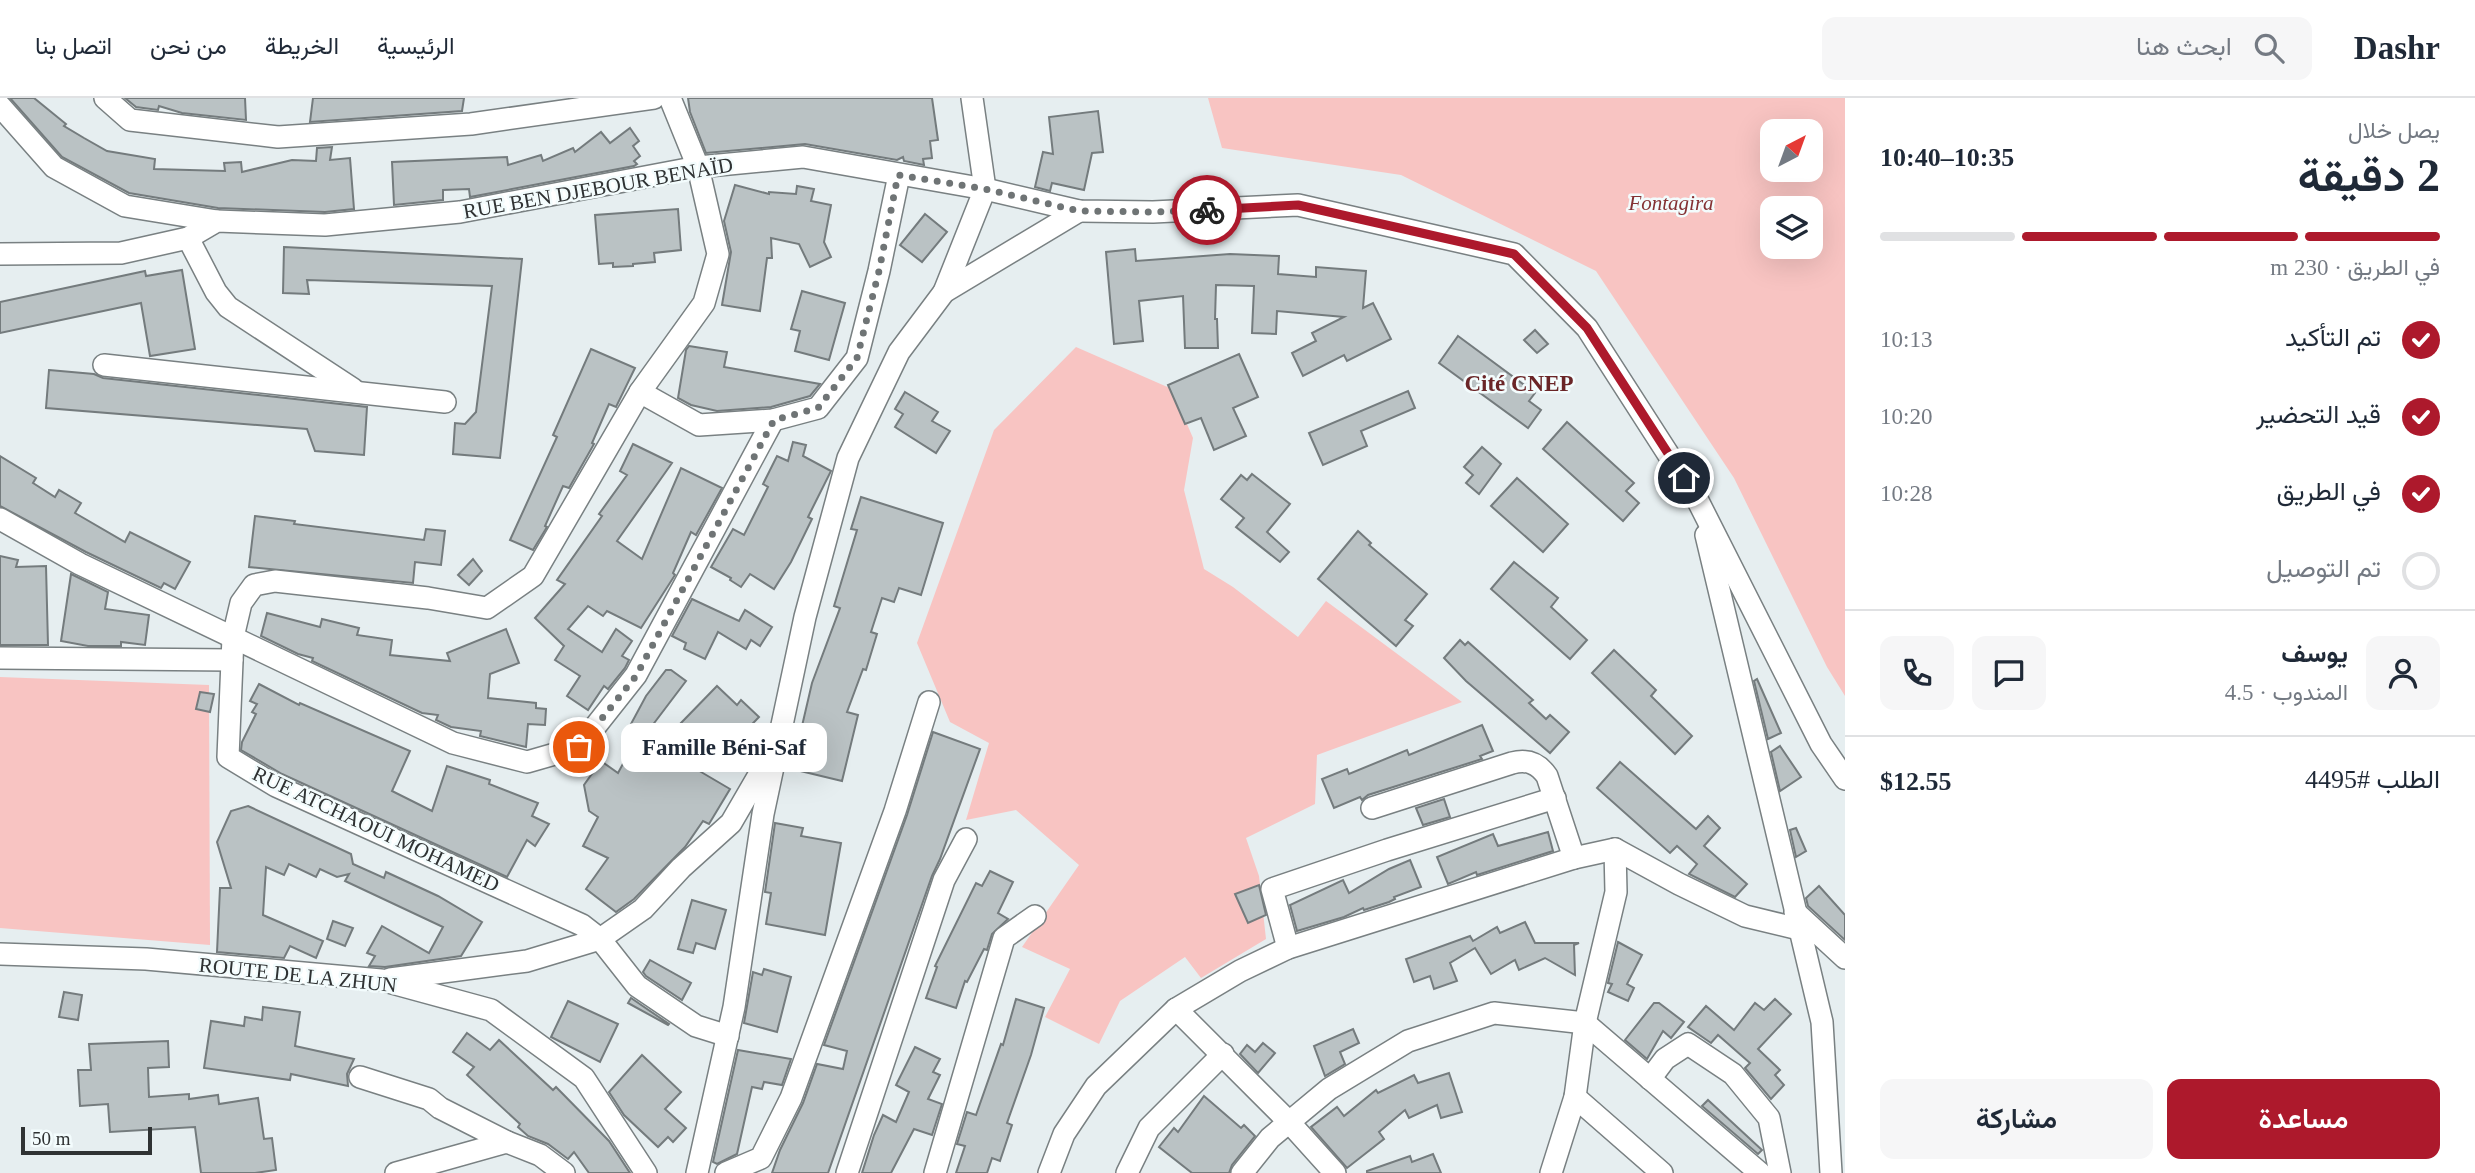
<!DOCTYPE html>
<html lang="ar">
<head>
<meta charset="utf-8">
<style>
  :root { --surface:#fff; --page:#f6f6f7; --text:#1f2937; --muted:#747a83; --line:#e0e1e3; --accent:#ad192c }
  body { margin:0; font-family:"Times New Roman",Vazirmatn,serif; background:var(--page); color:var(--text); direction:rtl; height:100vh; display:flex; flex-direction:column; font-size:26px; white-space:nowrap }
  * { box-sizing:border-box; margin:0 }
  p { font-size:23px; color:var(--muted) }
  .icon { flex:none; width:38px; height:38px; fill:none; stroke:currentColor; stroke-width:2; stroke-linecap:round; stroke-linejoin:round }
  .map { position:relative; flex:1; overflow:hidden; direction:ltr }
  .panel { display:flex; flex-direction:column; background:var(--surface); width:630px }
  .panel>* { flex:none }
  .needle { width:46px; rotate:41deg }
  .controls { position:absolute; left:1760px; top:21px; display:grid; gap:14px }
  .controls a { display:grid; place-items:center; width:63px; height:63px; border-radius:14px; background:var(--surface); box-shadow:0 7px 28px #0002; font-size:35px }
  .scale { position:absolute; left:21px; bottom:18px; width:131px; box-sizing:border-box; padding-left:7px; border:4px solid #2f3233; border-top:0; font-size:19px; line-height:24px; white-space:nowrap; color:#2f3233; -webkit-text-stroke:5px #f3fcfd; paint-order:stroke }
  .pin { position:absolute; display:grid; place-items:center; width:60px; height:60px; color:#fff; margin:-30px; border:4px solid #fff; border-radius:50%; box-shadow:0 2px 7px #0007 }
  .courier { position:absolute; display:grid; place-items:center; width:70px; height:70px; margin:-35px; border:5px solid #ad192c; border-radius:50%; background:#fff; color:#222; box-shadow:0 2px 9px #0007 }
  .bubble { position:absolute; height:49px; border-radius:14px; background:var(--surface); box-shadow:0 7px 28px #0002; font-size:23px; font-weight:600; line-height:49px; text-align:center; direction:rtl }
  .headline em { font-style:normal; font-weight:600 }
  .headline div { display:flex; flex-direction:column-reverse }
  .headline { display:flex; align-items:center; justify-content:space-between; height:119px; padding:0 35px }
  h1 { font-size:46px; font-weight:600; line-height:52px }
  .bar { display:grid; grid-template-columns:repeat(4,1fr); gap:10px 7px; align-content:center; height:84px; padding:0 35px }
  .bar i { height:9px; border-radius:5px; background:var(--line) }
  .bar .on { background:var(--accent) }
  .bar p { grid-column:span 4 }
  .line { display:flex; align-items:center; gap:18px; padding:0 35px; border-top:2px solid var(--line) }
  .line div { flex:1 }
  .round { display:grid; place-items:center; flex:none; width:74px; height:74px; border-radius:14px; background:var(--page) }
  ol { padding:0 35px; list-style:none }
  li { display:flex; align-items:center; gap:21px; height:77px }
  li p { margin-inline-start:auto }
  li .icon { padding:7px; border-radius:50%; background:var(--accent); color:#fff; stroke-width:4 }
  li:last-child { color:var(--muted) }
  li i { width:38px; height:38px; border:4px solid var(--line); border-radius:50% }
  .action { display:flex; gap:14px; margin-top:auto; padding:14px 35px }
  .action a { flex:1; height:80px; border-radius:14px; background:var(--accent); color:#fff; font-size:28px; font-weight:600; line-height:80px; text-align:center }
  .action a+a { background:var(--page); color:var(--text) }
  header { display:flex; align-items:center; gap:42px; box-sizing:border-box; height:98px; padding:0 35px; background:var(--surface); border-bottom:2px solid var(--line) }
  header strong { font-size:33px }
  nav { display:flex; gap:38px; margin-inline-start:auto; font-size:24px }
  .search { width:490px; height:63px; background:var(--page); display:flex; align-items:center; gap:18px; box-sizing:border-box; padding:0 24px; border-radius:14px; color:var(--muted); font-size:26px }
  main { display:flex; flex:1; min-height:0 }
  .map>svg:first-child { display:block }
  .green { fill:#f8c4c2; fill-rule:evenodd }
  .building { fill:#bac2c4; stroke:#747b7d; stroke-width:2 }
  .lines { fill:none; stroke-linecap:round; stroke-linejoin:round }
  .minor-casing { stroke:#798082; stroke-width:24 }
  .minor { stroke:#fff; stroke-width:21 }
  .done { stroke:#6f7475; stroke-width:7; stroke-dasharray:0 12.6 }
  .route { stroke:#ad192c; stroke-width:9 }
  .labels { text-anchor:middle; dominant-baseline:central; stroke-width:5; stroke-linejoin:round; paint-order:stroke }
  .street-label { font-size:21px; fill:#2f3233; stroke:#f3fcfd }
  .park-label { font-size:21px; font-style:italic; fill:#843133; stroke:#f3fcfd }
  .neighbourhood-label { font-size:23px; font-weight:bold; fill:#6a2527; stroke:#f3fcfd }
</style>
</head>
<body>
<header>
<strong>Dashr</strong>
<div class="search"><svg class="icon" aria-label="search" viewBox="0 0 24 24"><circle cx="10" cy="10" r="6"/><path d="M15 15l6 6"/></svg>ابحث هنا</div>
<nav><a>الرئيسية</a><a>الخريطة</a><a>من نحن</a><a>اتصل بنا</a></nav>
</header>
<main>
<section class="panel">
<div class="headline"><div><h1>2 دقيقة</h1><p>يصل خلال</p></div><em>10:35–10:40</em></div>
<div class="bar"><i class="on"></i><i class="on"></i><i class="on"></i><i></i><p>في الطريق · 230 m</p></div>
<ol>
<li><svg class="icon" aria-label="check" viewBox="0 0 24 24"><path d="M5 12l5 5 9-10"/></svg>تم التأكيد<p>10:13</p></li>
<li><svg class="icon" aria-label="check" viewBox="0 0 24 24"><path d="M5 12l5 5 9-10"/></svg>قيد التحضير<p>10:20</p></li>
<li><svg class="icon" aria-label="check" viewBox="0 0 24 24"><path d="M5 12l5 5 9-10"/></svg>في الطريق<p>10:28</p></li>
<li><i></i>تم التوصيل</li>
</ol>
<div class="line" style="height:126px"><a class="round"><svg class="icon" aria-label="person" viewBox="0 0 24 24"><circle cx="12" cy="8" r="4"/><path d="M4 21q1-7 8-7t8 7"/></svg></a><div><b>يوسف</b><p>المندوب · 4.5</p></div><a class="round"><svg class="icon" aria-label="chat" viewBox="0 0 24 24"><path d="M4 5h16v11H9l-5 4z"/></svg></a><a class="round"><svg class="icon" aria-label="phone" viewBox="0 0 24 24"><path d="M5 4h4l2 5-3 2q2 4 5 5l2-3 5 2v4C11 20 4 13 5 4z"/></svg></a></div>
<div class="line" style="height:91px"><div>الطلب #4495</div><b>$12.55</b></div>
<div class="action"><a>مساعدة</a><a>مشاركة</a></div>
</section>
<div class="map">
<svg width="1845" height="1075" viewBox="0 0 1845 1075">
  <rect width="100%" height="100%" fill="#e6eef0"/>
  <g class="green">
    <path d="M1208 0H1845V598L1827 569 1734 380 1596 173 1401 77 1222 50ZM1773 33H1811V72H1773ZM1773 110H1811V149H1773Z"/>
    <polygon points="1076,249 1172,291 1193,340 1184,392 1204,471 1233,489 1298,539 1326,503 1462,604 1317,657 1315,706 1246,740 1259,778 1266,841 1201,880 1185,859 1120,903 1099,946 1045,919 1070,871 1022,849 1079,767 1016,712 966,722 989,645 950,624 917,545 994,332"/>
    <polygon points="0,579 209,587 210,847 0,830"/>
  </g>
  <g class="building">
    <polygon points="10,0 34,0 66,26 64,28 84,40 107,53 155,61 154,71 225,73 224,65 241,64 242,74 292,62 316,63 317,50 332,49 330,62 350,60 354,111 325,114 218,110 129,95 62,59"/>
    <polygon points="125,0 245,0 246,22 182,15 159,8 158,12 136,9"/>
    <polygon points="313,0 464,0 462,13 310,24"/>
    <polygon points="688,0 932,0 938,42 930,43 932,60 923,61 924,67 904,63 903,59 897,62 805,46 706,55 690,14"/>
    <polygon points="1098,13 1103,54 1092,55 1084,92 1052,85 1050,93 1035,89 1043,54 1053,56 1049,19"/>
    <polygon points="630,30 639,43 633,48 640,58 634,63 637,66 634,68 470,99 469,91 443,92 443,102 394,107 392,64 507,59 508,67 541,57 543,63 573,50 575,54 601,34 610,45"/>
    <polygon points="735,87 769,96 769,94 796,96 797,88 814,91 811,103 831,107 824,144 831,159 810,169 799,146 771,140 772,160 767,160 760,213 722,207 731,154 724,123"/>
    <polygon points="678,111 681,152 654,155 655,164 633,166 633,168 613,169 613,165 599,166 595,117"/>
    <polygon points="925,116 947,134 922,164 900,147"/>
    <polygon points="284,149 522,161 500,360 453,356 455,325 465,326 476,314 492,188 307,182 309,196 283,195"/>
    <polygon points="1135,151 1136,163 1230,156 1279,158 1278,176 1316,179 1316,169 1366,173 1363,210 1373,205 1391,241 1347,263 1344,257 1303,278 1292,255 1316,243 1312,235 1344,219 1277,213 1276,236 1252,235 1254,188 1216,187 1215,221 1217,221 1218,250 1185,250 1183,198 1139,203 1143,243 1114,246 1106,154"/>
    <polygon points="182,172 195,251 150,258 141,205 0,235 0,204 145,173 146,178"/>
    <polygon points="802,193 845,205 829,262 795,253 800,233 791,231"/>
    <polygon points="1535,232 1548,246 1537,255 1524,242"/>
    <polygon points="1458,238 1535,295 1529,303 1541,312 1528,330 1439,265"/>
    <polygon points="689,248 727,254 724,269 820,286 810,298 771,309 717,313 691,307 678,300 686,252"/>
    <polygon points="591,251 635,270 616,309 609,306 592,345 594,346 569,390 563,388 545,428 547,429 533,452 510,442 557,339 553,337"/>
    <polygon points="1239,256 1258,299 1233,310 1246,338 1214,352 1201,320 1185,326 1168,287"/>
    <polygon points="49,272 94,276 103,280 367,309 364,357 315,353 307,331 46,310"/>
    <polygon points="1408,293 1415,310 1361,333 1367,348 1323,367 1309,335"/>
    <polygon points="905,294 938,314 932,323 950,333 936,355 895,329 903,316 895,311"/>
    <polygon points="1567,324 1634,385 1626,393 1639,405 1623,423 1543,351"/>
    <polygon points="793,344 806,347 803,358 831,373 808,419 812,421 791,464 774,491 750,476 741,489 730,482 731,480 711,469 733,431 744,437 768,389 763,386 777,358 788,363"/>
    <polygon points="633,346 672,365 617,443 642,461 681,370 722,390 696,437 691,434 673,475 675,477 641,530 607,513 603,518 588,508 568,531 602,554 616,531 632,543 622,558 629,562 625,570 608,591 604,588 588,612 567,598 580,578 555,562 564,548 535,520 565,486 557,482 602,418 599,416 627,377 620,373"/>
    <polygon points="1482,349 1501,366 1479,396 1466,385 1473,377 1464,369"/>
    <polygon points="0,358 36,380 33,385 55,399 59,392 81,405 75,415 125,444 130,434 190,464 175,491 164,485 161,490 86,454 0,408"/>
    <polygon points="1252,376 1290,406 1267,434 1289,454 1280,464 1236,429 1244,420 1221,401 1241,377 1247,382"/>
    <polygon points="1517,380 1568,426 1543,454 1491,408"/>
    <polygon points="861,399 943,425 921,497 899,490 894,504 882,500 871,534 877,536 866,572 863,571 847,614 858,617 842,683 792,671 812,585 840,510 834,508 857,432 851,431"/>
    <polygon points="255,418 295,423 294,426 424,442 426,431 445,433 441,467 415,464 413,485 249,469"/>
    <polygon points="1358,433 1371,445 1369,447 1427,496 1405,522 1413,528 1396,548 1318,481"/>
    <polygon points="0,458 18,462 16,469 46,468 48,547 0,547"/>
    <polygon points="473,461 482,473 469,487 458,477"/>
    <polygon points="1514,464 1558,500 1551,509 1587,542 1570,561 1491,491"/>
    <polygon points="71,476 108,494 105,511 149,517 145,547 121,544 121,548 88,548 61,543"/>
    <polygon points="692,501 739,523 745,512 772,529 760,548 751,542 746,551 718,534 705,561 684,551 686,545 672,538"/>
    <polygon points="267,515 320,529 322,521 359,530 357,537 392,542 390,557 450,563 447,555 506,531 519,565 490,576 488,600 536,605 536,610 546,611 545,627 528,626 526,649 480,638 481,633 451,629 436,622 438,617 422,615 312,563 313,560 298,556 261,538"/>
    <polygon points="1460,542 1465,547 1468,544 1533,602 1529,605 1546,621 1550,617 1569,634 1550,655 1466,583 1444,560"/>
    <polygon points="1614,552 1656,592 1651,598 1692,638 1675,656 1592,575"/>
    <polygon points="666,572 671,572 686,583 639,645 625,637 646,598"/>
    <polygon points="1757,581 1781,635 1768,641 1754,583"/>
    <polygon points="259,586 299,607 300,605 410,653 392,693 432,713 447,668 490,682 489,686 538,705 532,718 549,726 535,748 527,742 507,779 282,676 241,652 242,644 256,616 252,614 257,606 250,603"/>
    <polygon points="717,588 737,607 741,602 759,619 732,647 718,634 696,671 730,691 709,726 703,723 685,749 634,801 616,814 586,791 608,760 583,748 598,719 589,713 584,687 601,663 618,675 631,651 644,663"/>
    <polygon points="200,594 214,596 210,614 196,611"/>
    <polygon points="1482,627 1493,653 1480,658 1482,661 1368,697 1362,702 1360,699 1334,710 1322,681 1347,671 1349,676 1407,652 1409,657"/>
    <polygon points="933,634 980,651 940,761 932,778 828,1075 772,1075 780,1052 803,1005 817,966 843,971 847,953 824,947 907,717"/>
    <polygon points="1780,648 1801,679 1780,693 1771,654"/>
    <polygon points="1620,664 1696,731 1708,718 1720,730 1704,748 1747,786 1735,799 1689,776 1697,766 1677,748 1670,755 1597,690"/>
    <polygon points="1444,701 1450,719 1423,727 1416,710"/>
    <polygon points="248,708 351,756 353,766 384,780 386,774 438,798 482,824 461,858 385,869 369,868 375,858 367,855 382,828 429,855 443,829 345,783 349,776 337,779 320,771 316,779 289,766 284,777 266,769 263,817 323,843 316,860 290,848 284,860 217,854 220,790 231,790 217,744 231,713"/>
    <polygon points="775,725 803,730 801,738 841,745 825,837 766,826 771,795 765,794"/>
    <polygon points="1796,730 1806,753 1796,759 1790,732"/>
    <polygon points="1548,734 1553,753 1477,777 1476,774 1448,786 1437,759 1493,736 1498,748"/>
    <polygon points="1410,762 1421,789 1394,799 1395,801 1389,804 1364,812 1363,810 1344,819 1297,833 1290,807 1343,782 1349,795 1389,771"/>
    <polygon points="990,773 1013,784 998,815 1008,821 992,836 987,852 984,851 967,884 965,883 956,910 926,900 937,869 935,868 976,785 982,788"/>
    <polygon points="1259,787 1266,817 1248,825 1235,796"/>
    <polygon points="1819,788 1845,817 1845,842 1808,808 1806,800"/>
    <polygon points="692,802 726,812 715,851 696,845 693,855 678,851"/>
    <polygon points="333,823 353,830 345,848 327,841"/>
    <polygon points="1525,824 1535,845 1579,845 1574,847 1575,877 1545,860 1519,872 1515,862 1491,876 1475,850 1450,865 1457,883 1434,891 1430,878 1414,884 1406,861 1470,838 1473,843 1497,829 1500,835"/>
    <polygon points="1618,844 1642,857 1627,886 1634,890 1628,903 1608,894 1612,886 1608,885"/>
    <polygon points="650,862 691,885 682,902 646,878 643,874"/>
    <polygon points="764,871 791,879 777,934 744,925 753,874 762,877"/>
    <polygon points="64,894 82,897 78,922 59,919"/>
    <polygon points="631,900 669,926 668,927 628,905"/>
    <polygon points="1016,901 1044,910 1031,957 1007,1025 1012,1027 1000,1063 992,1060 987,1075 956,1075 965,1048 957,1046 967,1014 976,1017 1001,946 1003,947"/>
    <polygon points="1775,901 1791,916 1758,951 1780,972 1775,977 1784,987 1771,1001 1745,970 1750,965 1718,937 1711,945 1688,929 1706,908 1734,932 1755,905 1764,912"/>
    <polygon points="568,903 618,926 600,964 551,939"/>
    <polygon points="1654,905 1659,905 1684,924 1671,940 1663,933 1647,961 1625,942"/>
    <polygon points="263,909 300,914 295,948 354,961 347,976 348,988 291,976 290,982 204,970 211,923 244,928 245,919 262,922"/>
    <polygon points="1353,931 1359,945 1340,954 1345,966 1325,978 1314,948"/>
    <polygon points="467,935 490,952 499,942 553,992 556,989 609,1043 630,1075 589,1075 574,1054 568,1061 548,1046 528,1038 518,1029 520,1026 467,977 474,969 453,954"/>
    <polygon points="168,943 169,969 148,970 149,999 189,996 189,1001 218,997 219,1006 258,1000 264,1041 272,1040 276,1072 255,1075 201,1075 195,1029 110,1034 108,1006 80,1008 78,972 91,972 89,946"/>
    <polygon points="1263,945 1275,955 1258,975 1240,956 1247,947 1255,954"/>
    <polygon points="915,949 940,961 933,974 940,977 928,1001 942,1006 932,1037 914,1031 891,1075 862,1075 874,1037 883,1017 896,1024 909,994 896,987"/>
    <polygon points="738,952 791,961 782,987 764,984 762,991 752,989 737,1056 717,1066 713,1064"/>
    <polygon points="642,957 681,994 665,1011 686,1030 673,1044 668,1039 658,1049 624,1017 609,994"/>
    <polygon points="1449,975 1462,1014 1441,1020 1437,1007 1409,1020 1405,1012 1379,1034 1384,1041 1347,1070 1311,1029 1337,1009 1344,1018 1376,992 1378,995 1414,977 1418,985"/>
    <polygon points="1204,998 1241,1030 1244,1027 1255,1038 1232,1067 1229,1075 1192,1075 1159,1049 1174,1030 1178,1034"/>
    <polygon points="1708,1002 1762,1052 1758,1056 1702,1008"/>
    <polygon points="1433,1056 1441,1075 1367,1075 1367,1073 1410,1058 1412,1064"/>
  </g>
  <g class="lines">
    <g class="minor-casing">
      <g id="minor">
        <polyline points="105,0 130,22 278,39 471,26 654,0"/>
        <polyline points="670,0 698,69 718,156 704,205 640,294 533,478 487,510 428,500 275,483 254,487 241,505 233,539 228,659 276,688 582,827 600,841 637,888 696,928 728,938"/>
        <polyline points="0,8 54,69 125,108 217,123"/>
        <polyline points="188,140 216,194 228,209 353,291"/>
        <polyline points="0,156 121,155 188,140 217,123 325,127 460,114 698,69 803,59 985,91 1079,113 1153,114 1298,107 1514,156 1587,230 1697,401 1821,646 1845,681"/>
        <polyline points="944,194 985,91 972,0"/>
        <polyline points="104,267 445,304"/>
        <polyline points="640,294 699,327 773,322 818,310 857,260 879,173 899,77"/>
        <polyline points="0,421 80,466 453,645 527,664 579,649 636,577 773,322"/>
        <polyline points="1706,437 1822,924 1831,1075"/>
        <polyline points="0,560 232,562"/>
        <path d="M1372 710 1512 665C1527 661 1538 665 1547 678L1574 760"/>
        <polyline points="1795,814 1845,860"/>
        <polyline points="1288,850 1272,791 1387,752 1555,700"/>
        <polyline points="0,856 146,861 381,882 491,912 584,980 646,1075"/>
        <polyline points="390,881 527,863 600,841 643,811 681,770 731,725 767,663"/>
        <polyline points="1176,911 1289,1024 1335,1075"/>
        <polyline points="360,979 429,1001 440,1010 507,1044"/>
        <polyline points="1650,981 1665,961 1688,946 1733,976 1769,1020 1780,1075"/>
        <polyline points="1575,999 1662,1075"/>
        <polyline points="396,1075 507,1044 540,1057 564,1075"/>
        <polyline points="697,1075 734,909 763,716 805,519 848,360 899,254 944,194 1079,113"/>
        <polyline points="726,1075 761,1060 791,1000 895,713 929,604"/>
        <polyline points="847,1075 944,782 966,741"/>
        <polyline points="935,1075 1004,840 1035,818"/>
        <polyline points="1049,1075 1064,1036 1096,988 1176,911 1240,873 1288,850 1574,760 1615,751 1679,786 1745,818 1799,831"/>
        <polyline points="1127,1075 1149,1030 1223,956"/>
        <polyline points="1242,1075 1270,1040 1329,991 1408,943 1494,915 1585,925 1760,1075"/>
        <polyline points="1551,1075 1575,999 1585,925 1616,794 1615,751"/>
      </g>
    </g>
    <use href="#minor" class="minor"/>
  </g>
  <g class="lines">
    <polyline class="done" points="579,649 636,578 774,322 818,310 857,260 879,173 898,77 985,91 1079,113 1153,114 1207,112"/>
    <polyline class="route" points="1207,112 1298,107 1514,156 1587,230 1684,380"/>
  </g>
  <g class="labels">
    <g class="street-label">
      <text transform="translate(598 90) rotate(-10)">RUE BEN DJEBOUR BENAÏD</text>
      <text transform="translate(376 731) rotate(25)">RUE ATCHAOUI MOHAMED</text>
      <text transform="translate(298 877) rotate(6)">ROUTE DE LA ZHUN</text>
    </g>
    <g class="park-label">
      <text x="1671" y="105">Fontagira</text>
    </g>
    <g class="neighbourhood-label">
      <text x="1519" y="285">Cité CNEP</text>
    </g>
  </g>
</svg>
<div class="controls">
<a><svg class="needle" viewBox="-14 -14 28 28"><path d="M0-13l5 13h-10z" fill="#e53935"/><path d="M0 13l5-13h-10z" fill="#747a83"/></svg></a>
<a><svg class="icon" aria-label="layers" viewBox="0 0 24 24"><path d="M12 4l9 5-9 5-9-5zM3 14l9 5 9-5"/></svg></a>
</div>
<div class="scale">50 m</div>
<div class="pin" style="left:579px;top:649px;background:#ea580c"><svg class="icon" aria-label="bag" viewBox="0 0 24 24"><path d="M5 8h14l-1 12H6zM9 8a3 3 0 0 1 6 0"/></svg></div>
<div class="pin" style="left:1684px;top:380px;background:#1f2937"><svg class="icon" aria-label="home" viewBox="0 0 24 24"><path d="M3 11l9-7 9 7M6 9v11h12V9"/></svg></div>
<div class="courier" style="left:1207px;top:112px"><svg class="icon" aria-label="bike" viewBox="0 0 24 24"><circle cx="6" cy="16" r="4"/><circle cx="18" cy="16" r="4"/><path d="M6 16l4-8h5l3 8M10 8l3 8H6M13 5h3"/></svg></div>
<div class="bubble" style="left:621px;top:625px;width:206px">Famille Béni-Saf</div>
</div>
</main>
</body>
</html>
